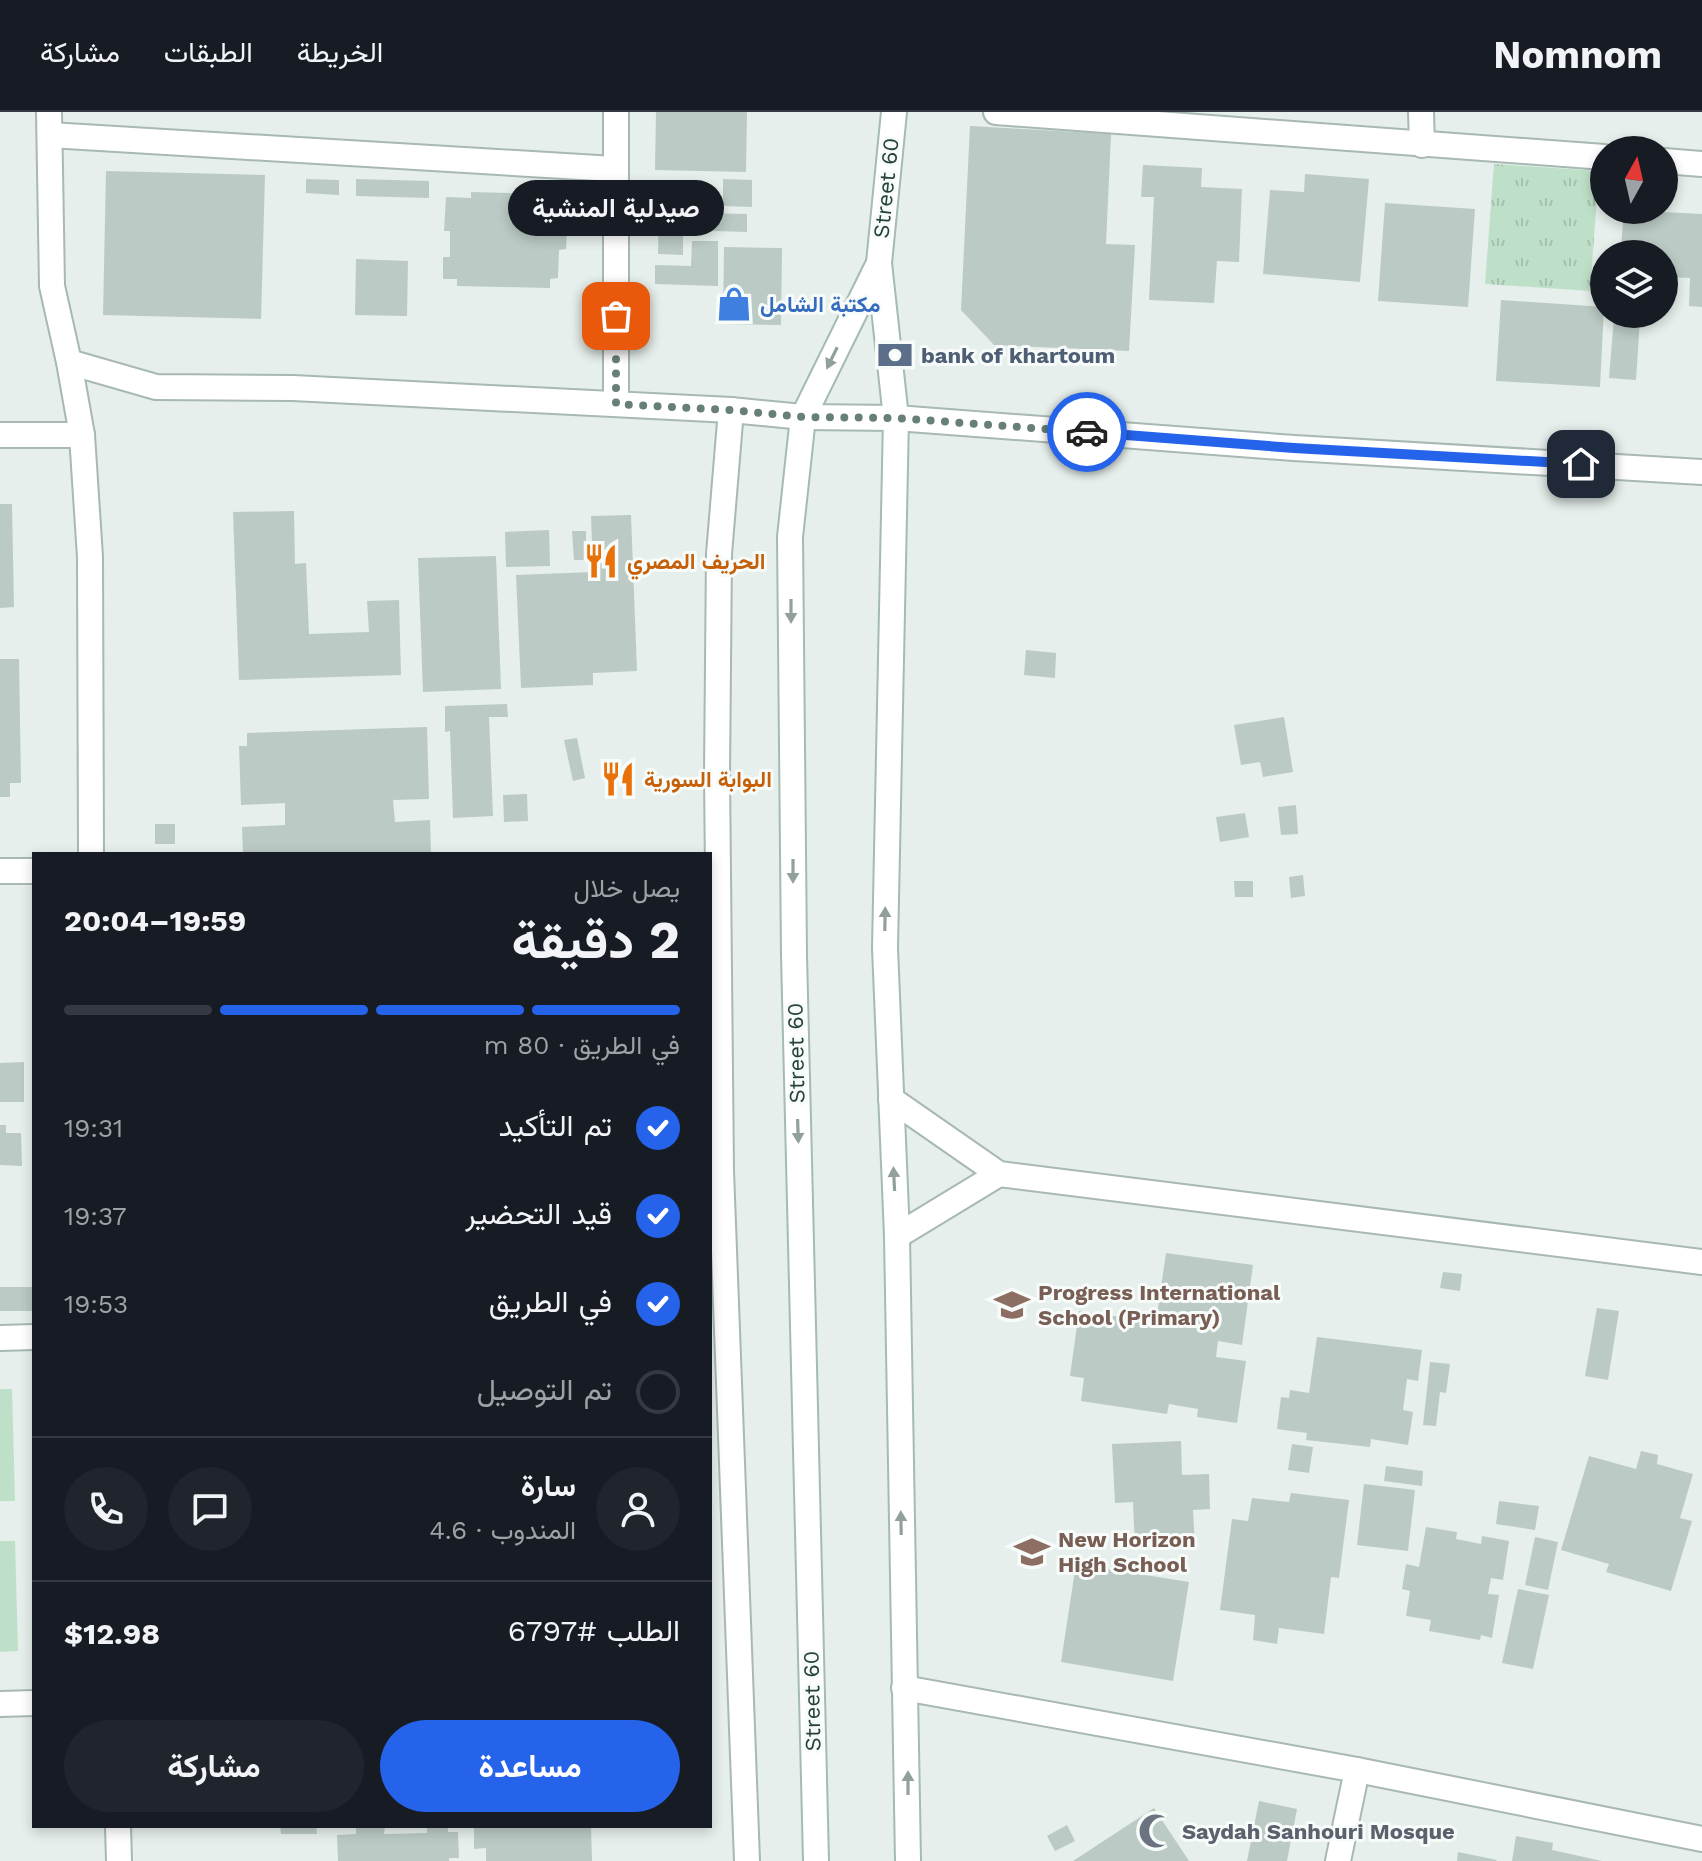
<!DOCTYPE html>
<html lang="ar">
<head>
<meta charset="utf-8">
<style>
  :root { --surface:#171b24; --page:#20242c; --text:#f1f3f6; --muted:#9ea1a6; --line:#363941; --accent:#2563eb }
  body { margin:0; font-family:"Work Sans",Vazirmatn,sans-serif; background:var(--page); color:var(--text); direction:rtl; height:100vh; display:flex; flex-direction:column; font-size:30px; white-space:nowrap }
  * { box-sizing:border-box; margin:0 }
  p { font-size:26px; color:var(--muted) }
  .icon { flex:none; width:44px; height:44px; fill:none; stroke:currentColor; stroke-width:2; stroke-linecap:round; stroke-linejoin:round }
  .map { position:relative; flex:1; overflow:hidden; direction:ltr }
  .details { position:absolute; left:32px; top:740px; width:680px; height:976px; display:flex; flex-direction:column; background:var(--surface); border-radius:0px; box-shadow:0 4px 12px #0003; direction:rtl }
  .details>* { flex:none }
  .needle { width:52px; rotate:8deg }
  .buttons { position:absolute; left:1590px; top:24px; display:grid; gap:16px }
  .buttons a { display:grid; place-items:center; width:88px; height:88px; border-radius:50%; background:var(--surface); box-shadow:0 4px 12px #0003; font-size:40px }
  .pin { position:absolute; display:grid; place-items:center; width:68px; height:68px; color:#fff; margin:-34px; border-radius:16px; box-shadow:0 4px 12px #0006 }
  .courier { position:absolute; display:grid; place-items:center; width:80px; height:80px; margin:-40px; border:6px solid #2563eb; border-radius:50%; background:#fff; color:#222; box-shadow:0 2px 10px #0007 }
  .bubble { position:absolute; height:56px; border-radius:28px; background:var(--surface); box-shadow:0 4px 12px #0003; font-size:26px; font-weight:700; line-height:56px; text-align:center; direction:rtl }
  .overview em { font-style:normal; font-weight:700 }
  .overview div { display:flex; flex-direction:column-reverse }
  .overview { display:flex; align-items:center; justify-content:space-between; height:136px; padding:0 32px }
  h1 { font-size:52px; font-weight:700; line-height:60px }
  .bar { display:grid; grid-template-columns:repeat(4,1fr); gap:12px 8px; align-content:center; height:96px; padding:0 32px }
  .bar i { height:10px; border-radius:6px; background:var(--line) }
  .bar .active { background:var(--accent) }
  .bar p { grid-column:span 4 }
  .line { display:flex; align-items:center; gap:20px; padding:0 32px; border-top:2px solid var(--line) }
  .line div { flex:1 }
  .round { display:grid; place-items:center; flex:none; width:84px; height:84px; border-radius:42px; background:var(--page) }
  ol { padding:0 32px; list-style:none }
  li { display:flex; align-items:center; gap:24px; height:88px }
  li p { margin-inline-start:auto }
  li .icon { padding:8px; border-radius:50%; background:var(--accent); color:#fff; stroke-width:4 }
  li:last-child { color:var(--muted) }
  li i { width:44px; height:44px; border:4px solid var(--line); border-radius:50% }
  .cta { display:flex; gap:16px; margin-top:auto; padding:16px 32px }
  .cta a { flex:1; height:92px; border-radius:48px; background:var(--accent); color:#fff; font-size:32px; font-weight:700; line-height:92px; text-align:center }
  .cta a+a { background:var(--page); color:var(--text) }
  header { display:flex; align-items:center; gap:48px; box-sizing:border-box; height:112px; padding:0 40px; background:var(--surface); border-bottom:2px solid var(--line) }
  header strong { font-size:38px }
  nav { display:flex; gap:44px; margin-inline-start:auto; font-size:28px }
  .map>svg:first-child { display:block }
  .grass { fill:#bfe0c8 }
  .park { fill:url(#park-tufts) }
  .building { fill:#bbcac4 }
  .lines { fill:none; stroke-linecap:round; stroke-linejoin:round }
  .minor-casing { stroke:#a8b8b2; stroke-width:28 }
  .tertiary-casing { stroke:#a8b8b2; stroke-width:28 }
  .secondary-casing { stroke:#a4bbb3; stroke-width:28 }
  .minor { stroke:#fff; stroke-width:24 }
  .tertiary { stroke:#fff; stroke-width:24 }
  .secondary { stroke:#fff; stroke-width:24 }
  .oneway { fill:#92a09c }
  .done { stroke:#687f78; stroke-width:8; stroke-dasharray:0 14.4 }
  .route { stroke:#2563eb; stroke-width:10 }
  .labels { text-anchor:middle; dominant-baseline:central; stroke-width:6; stroke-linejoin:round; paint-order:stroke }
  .street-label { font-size:22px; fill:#24423a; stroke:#f7fbf9 }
  .shop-label { font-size:22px; font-weight:bold; fill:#366cbe; stroke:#f7fbf9; text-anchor:start }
  .service-label { font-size:22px; font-weight:bold; fill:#4e5e75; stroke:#f7fbf9; text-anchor:start }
  .food-label { font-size:22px; font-weight:bold; fill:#c56008; stroke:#f7fbf9; text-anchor:start }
  .education-label { font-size:22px; font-weight:bold; fill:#785e54; stroke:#f7fbf9; text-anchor:start }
  .worship-label { font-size:22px; font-weight:bold; fill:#5b616d; stroke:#f7fbf9; text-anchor:start }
</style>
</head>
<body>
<header>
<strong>Nomnom</strong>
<nav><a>الخريطة</a><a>الطبقات</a><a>مشاركة</a></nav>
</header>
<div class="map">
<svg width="1702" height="1749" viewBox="0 0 1702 1749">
  <defs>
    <pattern id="park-tufts" width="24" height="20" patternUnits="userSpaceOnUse" patternTransform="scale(2)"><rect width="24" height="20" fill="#bfe0c8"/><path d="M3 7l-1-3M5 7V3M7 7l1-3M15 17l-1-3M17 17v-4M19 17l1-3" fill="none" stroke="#a4c1ad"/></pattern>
  </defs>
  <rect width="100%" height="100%" fill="#e6efeb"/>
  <g class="grass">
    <polygon points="0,1277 12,1277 15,1389 0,1389"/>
    <polygon points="0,1429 15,1429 18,1539 0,1540"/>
  </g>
  <polygon class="park" points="1494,52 1599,59 1590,179 1485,172"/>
  <g class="building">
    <polygon points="656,0 747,0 746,60 655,58"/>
    <polygon points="970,14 1111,22 1106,132 1135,133 1129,239 994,233 961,198"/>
    <polygon points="1143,53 1202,56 1201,75 1242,77 1239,150 1217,149 1214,191 1149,188 1154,85 1141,85"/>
    <polygon points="106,59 265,63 261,207 103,203"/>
    <polygon points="1305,62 1369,67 1360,170 1263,162 1270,78 1304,80"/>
    <polygon points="306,67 339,68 339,83 306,81"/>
    <polygon points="356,67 429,69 429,86 356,84"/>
    <polygon points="723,67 752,68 752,95 723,94"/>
    <polygon points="471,80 551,82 552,97 568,97 566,137 559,138 558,166 550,167 550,176 457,174 457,167 443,167 443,145 450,145 450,119 444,119 446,85 471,86"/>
    <polygon points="1385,91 1475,97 1468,195 1378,189"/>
    <polygon points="1624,98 1702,102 1702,195 1689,194 1690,166 1664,165 1664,142 1628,142 1629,135 1621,134"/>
    <polygon points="659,100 747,102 747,120 683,118 683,143 658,142"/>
    <polygon points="692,129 718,129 718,174 655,172 655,153 691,154"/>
    <polygon points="724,135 782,136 781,213 723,212"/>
    <polygon points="356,147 408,149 407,204 355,203"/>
    <polygon points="1501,188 1604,195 1600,275 1496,269"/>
    <polygon points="1614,205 1640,207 1636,268 1609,266"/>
    <polygon points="0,392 12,392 14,495 0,496"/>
    <polygon points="294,399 295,452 306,451 309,522 369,520 367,489 399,488 401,563 239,568 233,400"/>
    <polygon points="631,403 637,559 593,561 593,573 521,576 516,463 593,460 591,404"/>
    <polygon points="549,418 550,454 506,455 505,420"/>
    <polygon points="572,419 586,419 586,448 574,448"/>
    <polygon points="496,444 501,577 423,580 418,446"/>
    <polygon points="1026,538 1056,541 1055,566 1024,563"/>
    <polygon points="0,547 19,547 21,671 10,671 10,685 0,685"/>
    <polygon points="507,592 508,605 489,605 493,704 453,706 450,619 445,620 445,594"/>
    <polygon points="1284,605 1293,660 1263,665 1260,650 1241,653 1234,613"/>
    <polygon points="427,615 429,687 393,688 395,710 430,708 431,742 243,742 242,715 285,713 285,691 241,693 239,634 247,634 247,621"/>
    <polygon points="577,626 585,666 573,669 564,628"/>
    <polygon points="527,682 528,709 504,710 503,683"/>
    <polygon points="1296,693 1298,722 1281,723 1278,695"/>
    <polygon points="1245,701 1249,725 1220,730 1216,705"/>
    <rect x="155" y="712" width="20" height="20"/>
    <polygon points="1303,763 1305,784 1291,786 1289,765"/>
    <polygon points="1234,769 1253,769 1253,785 1235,785"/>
    <polygon points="24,950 24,990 0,990 0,951"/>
    <polygon points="0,1013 6,1013 6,1021 21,1021 22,1054 0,1053"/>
    <polygon points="1166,1141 1253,1153 1242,1233 1218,1229 1216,1245 1246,1249 1237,1311 1197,1305 1198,1297 1169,1292 1167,1302 1081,1289 1084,1266 1070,1264 1079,1199 1156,1210"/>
    <polygon points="1443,1160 1462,1162 1460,1179 1440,1176"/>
    <rect x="0" y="1175" width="34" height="24"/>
    <polygon points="1597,1196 1619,1199 1608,1268 1585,1264"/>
    <polygon points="1317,1225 1422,1238 1418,1269 1407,1267 1403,1298 1413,1300 1408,1333 1371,1327 1370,1335 1306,1328 1307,1321 1277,1317 1281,1285 1289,1286 1290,1278 1309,1281"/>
    <polygon points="1430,1250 1450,1252 1446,1281 1440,1280 1436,1314 1423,1313"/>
    <polygon points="1181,1329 1182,1363 1209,1362 1210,1397 1193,1398 1195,1434 1135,1437 1133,1390 1115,1391 1112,1332"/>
    <polygon points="1292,1332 1313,1335 1309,1361 1288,1358"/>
    <polygon points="1641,1339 1658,1343 1657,1352 1693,1362 1680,1406 1692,1409 1671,1479 1606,1460 1609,1452 1561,1438 1589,1344 1636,1357"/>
    <polygon points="1386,1354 1423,1359 1422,1374 1384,1369"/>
    <polygon points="1364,1372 1415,1378 1408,1439 1357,1433"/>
    <polygon points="1291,1381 1349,1388 1339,1466 1331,1465 1324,1522 1279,1516 1277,1532 1253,1528 1255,1503 1220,1498 1232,1407 1248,1409 1252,1386 1289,1390"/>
    <polygon points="1499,1389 1539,1394 1535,1418 1496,1412"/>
    <polygon points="1426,1415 1457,1420 1456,1427 1481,1432 1482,1424 1509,1429 1503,1468 1491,1466 1488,1482 1499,1483 1492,1526 1481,1523 1480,1528 1429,1519 1431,1508 1406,1504 1410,1479 1402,1477 1406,1452 1419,1455"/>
    <polygon points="1535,1425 1558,1430 1548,1478 1525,1473"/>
    <polygon points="1076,1452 1189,1470 1173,1569 1061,1550"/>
    <polygon points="1518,1477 1549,1483 1533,1557 1502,1551"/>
    <polygon points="1259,1689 1297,1697 1287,1749 1247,1749"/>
    <polygon points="1154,1696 1189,1749 1073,1749"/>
    <polygon points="1067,1713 1075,1729 1055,1739 1047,1724"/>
    <polygon points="280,1714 316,1714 317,1722 281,1722"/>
    <polygon points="356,1714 385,1714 384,1722 427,1721 427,1714 448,1714 448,1720 458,1720 459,1746 449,1746 449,1749 338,1749 337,1723 356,1722"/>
    <polygon points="474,1714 591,1714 592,1749 486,1749 486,1736 474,1737"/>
    <polygon points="1516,1724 1553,1731 1552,1738 1602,1749 1512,1749"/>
    <polygon points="1458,1740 1497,1748 1496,1749 1457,1749"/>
  </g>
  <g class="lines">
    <g class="minor-casing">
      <g id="minor">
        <polyline points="616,0 616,292"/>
        <polyline points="996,0 1604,45"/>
        <polyline points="1421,0 1422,33"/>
        <polyline points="50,23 614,57"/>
        <polyline points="1664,49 1702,52"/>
        <polyline points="69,250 82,323 90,445 91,742"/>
        <polyline points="731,298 719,442 717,662 721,1059 747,1749"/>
        <polyline points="0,323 82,323"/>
        <polyline points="0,759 34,759"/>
        <polyline points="891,987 999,1062 1702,1150"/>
        <polyline points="897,1124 999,1062"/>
        <polyline points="0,1226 34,1225"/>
        <polyline points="904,1576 1357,1658 1702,1727"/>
        <polyline points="0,1592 34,1591"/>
        <polyline points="118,1714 119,1749"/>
        <polyline points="1338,1749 1357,1658"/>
      </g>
    </g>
    <g class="tertiary-casing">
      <polyline id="tertiary" points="49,0 52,174 69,250 156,275 293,276 731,298 803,305 896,306 1294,336 1702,360"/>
    </g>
    <g class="secondary-casing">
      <g id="secondary">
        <polyline points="894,0 879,151 896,306 885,836 897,1124 908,1749"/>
        <polyline points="816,1749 794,843 790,425 803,305 879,151"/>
      </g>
    </g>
    <use href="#minor" class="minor"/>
    <use href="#tertiary" class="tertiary"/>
    <use href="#secondary" class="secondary"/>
  </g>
  <defs><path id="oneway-solid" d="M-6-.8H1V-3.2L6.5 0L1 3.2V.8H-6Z" transform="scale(2)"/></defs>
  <g class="oneway">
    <use href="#oneway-solid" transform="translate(832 246) rotate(116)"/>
    <use href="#oneway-solid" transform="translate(791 499) rotate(90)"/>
    <use href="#oneway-solid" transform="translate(793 759) rotate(90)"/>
    <use href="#oneway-solid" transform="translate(885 807) rotate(-89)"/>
    <use href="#oneway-solid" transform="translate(798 1019) rotate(88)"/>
    <use href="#oneway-solid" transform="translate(894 1067) rotate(-93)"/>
    <use href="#oneway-solid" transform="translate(901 1411) rotate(-91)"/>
    <use href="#oneway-solid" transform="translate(908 1671) rotate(-90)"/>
  </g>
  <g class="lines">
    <polyline class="done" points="616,204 616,292 731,298 803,305 896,306 1087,320"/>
    <polyline class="route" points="1087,320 1294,336 1581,352"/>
  </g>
  <defs>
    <g id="shop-bare" transform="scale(2.76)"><path d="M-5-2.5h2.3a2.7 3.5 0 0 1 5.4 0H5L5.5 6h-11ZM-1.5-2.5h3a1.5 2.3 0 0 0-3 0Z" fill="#3f7fe0" stroke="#f7fbf9" stroke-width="2.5" paint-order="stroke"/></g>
    <g id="bank-bare" transform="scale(2.76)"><path d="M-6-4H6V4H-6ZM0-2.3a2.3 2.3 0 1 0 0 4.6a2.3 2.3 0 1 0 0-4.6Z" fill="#5c6f8a" stroke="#f7fbf9" stroke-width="2.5" paint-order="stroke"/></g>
    <g id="restaurant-bare" transform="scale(2.76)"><path d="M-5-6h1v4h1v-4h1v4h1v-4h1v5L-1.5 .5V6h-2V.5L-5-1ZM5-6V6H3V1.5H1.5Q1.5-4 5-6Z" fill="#e8710a" stroke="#f7fbf9" stroke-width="2.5" paint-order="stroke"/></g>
    <g id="school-bare" transform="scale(2.76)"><path d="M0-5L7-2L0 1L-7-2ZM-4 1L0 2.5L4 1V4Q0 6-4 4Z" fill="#8d6e63" stroke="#f7fbf9" stroke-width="2.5" paint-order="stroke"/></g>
    <g id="mosque-bare" transform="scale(2.76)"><path d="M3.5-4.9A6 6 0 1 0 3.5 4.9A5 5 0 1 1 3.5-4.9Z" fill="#6b7280" stroke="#f7fbf9" stroke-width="2.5" paint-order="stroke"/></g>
  </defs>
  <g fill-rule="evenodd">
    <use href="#shop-bare" x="734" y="192"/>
    <use href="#bank-bare" x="895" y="243"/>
    <use href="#restaurant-bare" x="601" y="449"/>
    <use href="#restaurant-bare" x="618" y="667"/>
    <use href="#school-bare" x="1012" y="1193"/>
    <use href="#school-bare" x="1032" y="1440"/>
    <use href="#mosque-bare" x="1156" y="1719"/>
  </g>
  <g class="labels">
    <g class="street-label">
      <text transform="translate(886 76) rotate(-84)">Street 60</text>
      <text transform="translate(796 941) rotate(-91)">Street 60</text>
      <text transform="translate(812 1589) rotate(-91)">Street 60</text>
    </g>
    <g class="shop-label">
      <text x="760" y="192">مكتبة الشامل</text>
    </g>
    <g class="service-label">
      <text x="921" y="243">bank of khartoum</text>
    </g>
    <g class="food-label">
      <text x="627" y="449">الحريف المصري</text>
      <text x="644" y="667">البوابة السورية</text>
    </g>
    <g class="education-label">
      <text x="1038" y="1180">Progress International<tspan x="1038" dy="25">School (Primary)</tspan></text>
      <text x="1058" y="1427">New Horizon<tspan x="1058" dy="25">High School</tspan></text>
    </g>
    <g class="worship-label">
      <text x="1182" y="1719">Saydah Sanhouri Mosque</text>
    </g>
  </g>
</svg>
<div class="buttons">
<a><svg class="needle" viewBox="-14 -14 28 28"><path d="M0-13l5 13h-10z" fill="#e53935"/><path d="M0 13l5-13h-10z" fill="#9ea1a6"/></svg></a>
<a><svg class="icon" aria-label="layers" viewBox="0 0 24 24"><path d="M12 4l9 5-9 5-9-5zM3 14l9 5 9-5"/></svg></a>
</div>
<div class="pin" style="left:616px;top:204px;background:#ea580c"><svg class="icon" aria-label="bag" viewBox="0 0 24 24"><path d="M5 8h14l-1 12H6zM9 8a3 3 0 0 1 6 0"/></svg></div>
<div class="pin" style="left:1581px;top:352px;background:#1f2937"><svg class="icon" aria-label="home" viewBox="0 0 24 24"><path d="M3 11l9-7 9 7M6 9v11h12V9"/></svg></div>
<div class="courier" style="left:1087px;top:320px"><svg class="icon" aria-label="car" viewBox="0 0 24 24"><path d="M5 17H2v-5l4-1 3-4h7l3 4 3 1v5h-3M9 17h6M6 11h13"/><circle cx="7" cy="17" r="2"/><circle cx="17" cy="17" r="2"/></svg></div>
<div class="bubble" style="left:508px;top:68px;width:216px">صيدلية المنشية</div>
<section class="details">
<div class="overview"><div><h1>2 دقيقة</h1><p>يصل خلال</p></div><em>19:59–20:04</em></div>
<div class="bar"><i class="active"></i><i class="active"></i><i class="active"></i><i></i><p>في الطريق · 80 m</p></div>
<ol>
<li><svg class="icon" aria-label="check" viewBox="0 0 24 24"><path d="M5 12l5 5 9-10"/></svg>تم التأكيد<p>19:31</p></li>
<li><svg class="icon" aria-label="check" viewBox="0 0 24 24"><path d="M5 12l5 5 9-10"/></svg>قيد التحضير<p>19:37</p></li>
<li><svg class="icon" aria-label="check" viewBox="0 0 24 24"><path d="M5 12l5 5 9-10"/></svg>في الطريق<p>19:53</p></li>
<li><i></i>تم التوصيل</li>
</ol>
<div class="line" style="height:144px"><a class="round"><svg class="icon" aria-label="person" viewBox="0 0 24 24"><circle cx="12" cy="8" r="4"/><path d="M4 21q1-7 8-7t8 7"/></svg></a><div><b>سارة</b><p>المندوب · 4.6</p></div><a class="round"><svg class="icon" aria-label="chat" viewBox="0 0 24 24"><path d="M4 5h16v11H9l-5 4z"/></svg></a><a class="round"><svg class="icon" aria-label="phone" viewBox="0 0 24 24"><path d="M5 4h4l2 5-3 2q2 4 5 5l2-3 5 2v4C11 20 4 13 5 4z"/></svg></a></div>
<div class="line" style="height:104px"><div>الطلب #6797</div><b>$12.98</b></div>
<div class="cta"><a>مساعدة</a><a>مشاركة</a></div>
</section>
</div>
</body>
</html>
